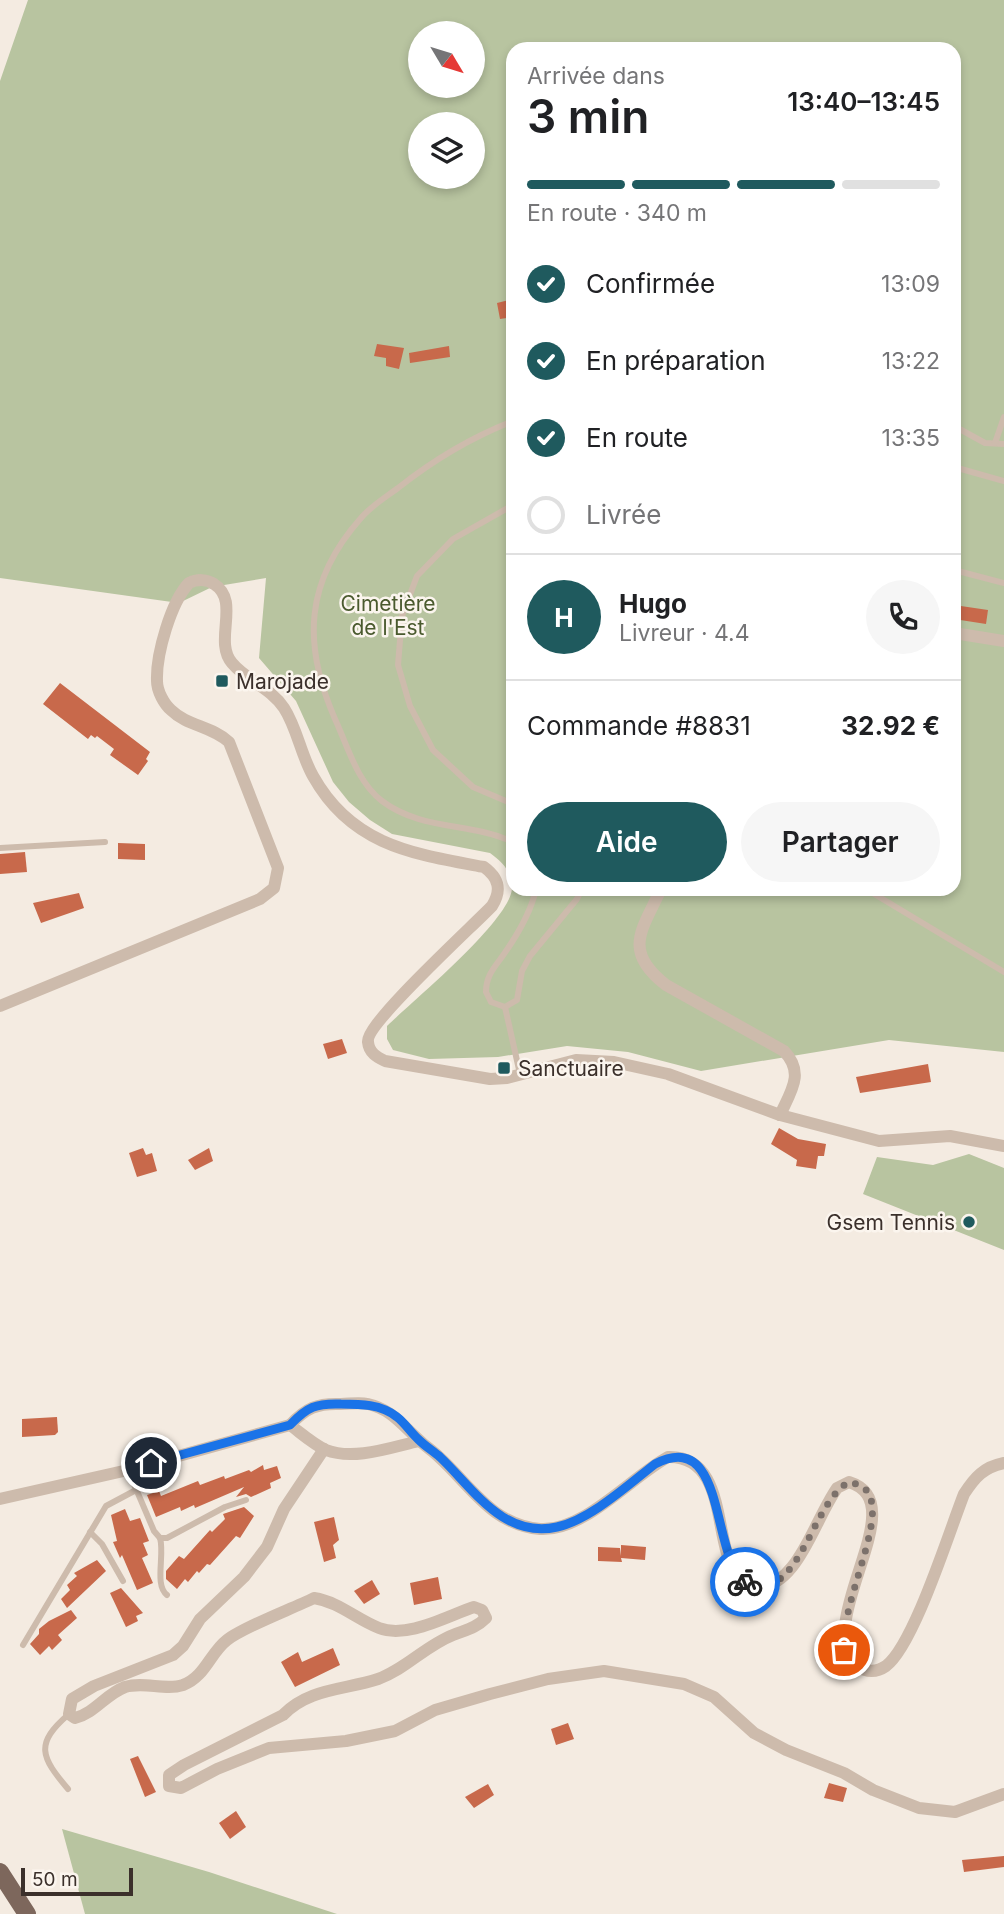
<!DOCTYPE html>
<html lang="fr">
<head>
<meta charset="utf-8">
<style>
  :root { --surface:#fff; --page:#f6f6f6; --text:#202124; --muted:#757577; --line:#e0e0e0; --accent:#1f5a5e }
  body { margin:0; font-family:Inter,sans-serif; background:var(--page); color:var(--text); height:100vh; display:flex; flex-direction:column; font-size:26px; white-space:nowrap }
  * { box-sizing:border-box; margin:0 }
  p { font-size:23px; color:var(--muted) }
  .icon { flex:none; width:38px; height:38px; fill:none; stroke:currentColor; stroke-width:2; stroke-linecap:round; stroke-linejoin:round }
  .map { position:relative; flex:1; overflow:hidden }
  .panel { position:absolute; left:506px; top:42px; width:455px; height:854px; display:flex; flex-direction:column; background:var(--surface); border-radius:21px; box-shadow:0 4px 10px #0003 }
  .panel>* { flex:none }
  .needle { width:46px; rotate:128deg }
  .controls { position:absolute; left:408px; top:21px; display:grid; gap:14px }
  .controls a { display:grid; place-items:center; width:77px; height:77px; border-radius:50%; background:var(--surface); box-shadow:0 4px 10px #0003; font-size:35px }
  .scale { position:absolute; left:21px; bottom:18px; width:112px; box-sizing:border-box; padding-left:7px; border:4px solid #3b302b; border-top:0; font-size:19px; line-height:24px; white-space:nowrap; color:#3b302b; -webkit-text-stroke:5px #fbf5ee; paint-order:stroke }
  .pin { position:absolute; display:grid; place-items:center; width:60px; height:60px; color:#fff; margin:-30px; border:4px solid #fff; border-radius:50%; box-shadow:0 2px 7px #0007 }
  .courier { position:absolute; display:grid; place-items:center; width:70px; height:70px; margin:-35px; border:5px solid #1a73e8; border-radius:50%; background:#fff; color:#222; box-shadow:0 2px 9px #0007 }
  .overview em { font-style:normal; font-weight:600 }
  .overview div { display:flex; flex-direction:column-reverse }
  .overview { display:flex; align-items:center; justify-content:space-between; height:119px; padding:0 21px }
  h1 { font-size:46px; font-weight:600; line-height:52px }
  .bar { display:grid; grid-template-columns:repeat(4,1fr); gap:10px 7px; align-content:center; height:84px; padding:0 21px }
  .bar i { height:9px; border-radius:5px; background:var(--line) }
  .bar .current { background:var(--accent) }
  .bar p { grid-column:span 4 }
  .line { display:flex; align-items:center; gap:18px; padding:0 21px; border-top:2px solid var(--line) }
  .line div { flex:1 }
  .round { display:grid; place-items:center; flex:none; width:74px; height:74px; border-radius:37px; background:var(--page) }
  ol { padding:0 21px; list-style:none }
  li { display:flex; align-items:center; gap:21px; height:77px }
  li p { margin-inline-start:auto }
  li .icon { padding:7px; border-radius:50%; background:var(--accent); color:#fff; stroke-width:4 }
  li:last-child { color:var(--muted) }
  li i { width:38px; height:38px; border:4px solid var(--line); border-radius:50% }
  .action { display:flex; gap:14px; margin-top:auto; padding:14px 21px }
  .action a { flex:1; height:80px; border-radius:42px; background:var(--accent); color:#fff; font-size:28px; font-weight:600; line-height:80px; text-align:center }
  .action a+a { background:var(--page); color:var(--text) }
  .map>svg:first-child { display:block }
  .green { fill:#b8c4a0; fill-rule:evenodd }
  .building { fill:#c8694b }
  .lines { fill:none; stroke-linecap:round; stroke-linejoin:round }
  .lane { stroke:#cdbbac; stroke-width:6 }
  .street { stroke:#cdbbac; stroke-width:12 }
  .primary { stroke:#7d675c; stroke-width:18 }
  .done { stroke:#7c716b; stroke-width:7; stroke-dasharray:0 12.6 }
  .route { stroke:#1a73e8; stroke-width:9 }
  .poi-dot { fill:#1f5a5e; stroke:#fbf5ee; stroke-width:2.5 }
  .labels { text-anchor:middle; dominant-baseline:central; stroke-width:5; stroke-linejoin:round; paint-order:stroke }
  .park-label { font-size:21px; fill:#4a5a2e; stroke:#fbf5ee }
  .poi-label { font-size:21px; fill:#3b302b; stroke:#fbf5ee; text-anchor:start }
</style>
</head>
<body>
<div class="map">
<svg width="1004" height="1914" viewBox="0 0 1004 1914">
  <rect width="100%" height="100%" fill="#f4ebe1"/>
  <g class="green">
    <path d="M28 0H1004V1052L889 1040 701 1071 628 1052 567 1046 498 1057 429 1059 393 1050 387 1039V1026C413 1001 511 920 512 888 512 871 502 862 490 853L392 834 370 820 349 802 333 782 296 701 259 658 266 578 212 587 179 603 0 578V81ZM420 33H472V86H420ZM513 49H954V889H513ZM420 124H472V177H420Z"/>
    <polygon points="969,1154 1004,1168 1004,1250 863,1194 877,1157 933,1165"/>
    <polygon points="62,1829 209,1872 337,1914 85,1914"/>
  </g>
  <g class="building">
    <polygon points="513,299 513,317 500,319 497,303"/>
    <polygon points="377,344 404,348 399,369 386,366 386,358 374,356"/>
    <polygon points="449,346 450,357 410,363 409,353"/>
    <polygon points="954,605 988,610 986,624 954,619"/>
    <polygon points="60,683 150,752 146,759 148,761 138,775 110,755 114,749 97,736 95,738 91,735 88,739 43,704"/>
    <polygon points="118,843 145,844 145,860 118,859"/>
    <polygon points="25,852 27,872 0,874 0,854"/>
    <polygon points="79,893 84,908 41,923 33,903"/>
    <polygon points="342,1039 347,1053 328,1059 323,1044"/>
    <polygon points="928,1064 931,1082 860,1093 856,1077"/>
    <polygon points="779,1128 798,1139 826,1144 824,1156 818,1156 816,1169 796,1166 797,1160 771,1144"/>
    <polygon points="143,1148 146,1155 152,1153 157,1171 137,1177 129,1153"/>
    <polygon points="209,1148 213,1161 195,1170 188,1160"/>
    <polygon points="57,1417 58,1432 55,1435 22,1437 22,1419"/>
    <polygon points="263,1465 264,1470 277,1466 281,1478 270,1483 271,1488 251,1497 246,1494 236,1497 244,1487 195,1508 194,1505 181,1511 180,1507 156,1517 147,1495 159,1491 161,1496 198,1481 200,1485 224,1476 225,1479 249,1470 251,1472"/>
    <polygon points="244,1507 254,1516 240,1538 236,1536 210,1565 207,1564 199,1573 197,1571 188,1582 185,1579 177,1589 166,1579 166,1571 179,1556 184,1559 210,1530 212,1532 225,1519 223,1514"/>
    <polygon points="125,1509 130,1521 140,1518 149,1541 143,1543 148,1555 142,1558 153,1583 137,1590 122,1555 120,1558 113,1542 117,1541 111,1515"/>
    <polygon points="334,1517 339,1540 333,1545 336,1558 324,1562 314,1522"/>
    <polygon points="621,1545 646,1547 645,1560 621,1558 622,1562 598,1561 598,1547 620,1548 621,1556"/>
    <polygon points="97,1560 106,1571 67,1608 61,1599 70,1590 67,1585 77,1576 74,1573"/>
    <polygon points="438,1577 442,1599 414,1605 410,1583"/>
    <polygon points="372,1580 380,1594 364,1604 354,1591"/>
    <polygon points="121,1588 143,1613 136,1616 138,1621 126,1627 110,1593"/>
    <polygon points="71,1610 77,1618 58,1635 62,1640 52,1650 49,1646 40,1655 30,1644 39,1634 39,1629 49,1621"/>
    <polygon points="333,1648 340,1665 295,1687 281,1662 298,1652 302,1662"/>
    <polygon points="568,1723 574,1739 556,1745 551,1729"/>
    <polygon points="138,1756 156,1792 145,1797 130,1759"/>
    <polygon points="829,1783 847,1788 843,1802 824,1798"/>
    <polygon points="488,1784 494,1795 474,1808 465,1797"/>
    <polygon points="236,1811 246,1827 230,1839 219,1823"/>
    <polygon points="1004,1856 1004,1867 964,1872 962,1860"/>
  </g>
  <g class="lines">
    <g class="lane">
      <path d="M513 421C472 437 432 461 398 488 386 497 371 506 361 518 305 581 302 644 335 719 348 747 357 782 382 801 422 831 470 822 513 842"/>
      <polyline points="954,426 985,443 1004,444"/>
      <polyline points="995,443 1004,417"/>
      <polyline points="954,467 1004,481"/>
      <polyline points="513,505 453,539 417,576 402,616 398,665 410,706 433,750 473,787 513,804"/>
      <polyline points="954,570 1004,583"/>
      <polyline points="0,848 105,842"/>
      <path d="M536 889C531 912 518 934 504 954 495 967 486 975 486 992L491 1002 505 1007 517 1000 522 971 530 956 577 899 582 889"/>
      <polyline points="866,889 1004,972"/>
      <polyline points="505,1007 520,1074"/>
      <polyline points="128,1470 154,1531 160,1538 167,1538 225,1507 246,1500"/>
      <polyline points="90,1532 102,1544 123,1581"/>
      <path d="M160 1538C165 1555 154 1585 167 1595"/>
      <polyline points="23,1645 106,1506 136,1490"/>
      <path d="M68 1789C41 1757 34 1744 69 1714"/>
    </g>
    <g class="street">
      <polyline points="954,633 1004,641"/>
      <path d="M661 889C642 930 622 951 666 985L784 1051C805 1073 791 1091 780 1115"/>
      <path d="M0 1006 260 899 274 888 278 868 229 742C212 726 187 726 171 710 164 704 157 691 157 681 156 654 171 602 189 583 197 579 207 579 214 584 241 601 213 641 232 663 247 681 270 687 284 708 297 728 301 755 313 776 352 846 414 854 484 867 499 878 502 890 492 906 474 925 365 1024 368 1042 369 1053 377 1057 385 1061L490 1079 507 1078 576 1060 614 1062 668 1074 780 1115 879 1141 950 1136 1004 1146"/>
      <path d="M290 1425C301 1433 313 1444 326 1450 354 1461 392 1447 419 1441"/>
      <path d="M324 1449 284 1509 267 1547 244 1577 200 1619 183 1646 173 1655 94 1686 72 1699 69 1714 75 1718C95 1713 106 1694 125 1687 144 1681 165 1691 183 1685 205 1677 210 1653 227 1640 245 1626 292 1609 314 1598 339 1602 356 1619 379 1628 407 1639 447 1616 474 1607L482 1610 486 1618C476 1628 465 1630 453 1635 425 1646 406 1669 378 1679 345 1690 309 1688 283 1715L184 1765 169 1775V1786L181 1788 217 1769 269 1748 346 1741 395 1731 435 1710 490 1694 548 1679 604 1671 684 1684 714 1697 754 1733 786 1750 844 1773 873 1790 919 1808 955 1812 1004 1794"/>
      <path d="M0 1499 128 1470 290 1425C306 1408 317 1403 341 1404 349 1404 359 1402 368 1404 391 1409 402 1425 419 1440 425 1446 433 1451 439 1457 471 1486 492 1525 540 1529 584 1532 631 1477 668 1457 743 1455 701 1590 761 1586 774 1586 784 1577 792 1567 810 1545 820 1513 837 1488L849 1482C916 1503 812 1619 856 1666 866 1672 876 1673 886 1666 914 1645 949 1532 964 1494 975 1477 984 1467 1004 1463"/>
    </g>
    <polyline class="primary" points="0,1872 27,1914"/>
  </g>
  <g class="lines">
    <path class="done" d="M745 1582C799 1607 811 1502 849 1482 858 1484 867 1487 870 1497 883 1527 840 1606 844 1650"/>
    <path class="route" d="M151 1463 290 1425C307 1407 316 1403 341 1404 360 1404 381 1404 397 1417 405 1423 411 1433 419 1440 425 1446 433 1451 440 1457 473 1488 503 1539 557 1527 590 1520 628 1485 655 1464 727 1427 710 1555 745 1582"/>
  </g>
  <g class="poi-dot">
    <rect x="215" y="674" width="14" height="14" rx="3.5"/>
    <rect x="497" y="1061" width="14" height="14" rx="3.5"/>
    <circle cx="969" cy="1222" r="7"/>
  </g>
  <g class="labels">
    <g class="park-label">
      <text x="388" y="603">Cimetière<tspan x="388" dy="24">de l'Est</tspan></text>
    </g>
    <g class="poi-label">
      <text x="236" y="681">Marojade</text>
      <text x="518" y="1068">Sanctuaire</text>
      <text x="955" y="1222" text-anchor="end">Gsem Tennis</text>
    </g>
  </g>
</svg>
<div class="controls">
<a><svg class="needle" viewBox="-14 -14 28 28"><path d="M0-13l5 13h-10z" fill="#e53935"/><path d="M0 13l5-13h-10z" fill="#757577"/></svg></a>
<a><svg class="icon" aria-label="layers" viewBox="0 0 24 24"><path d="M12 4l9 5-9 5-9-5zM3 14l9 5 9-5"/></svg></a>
</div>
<div class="scale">50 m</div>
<div class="pin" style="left:844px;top:1650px;background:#ea580c"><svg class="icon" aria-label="bag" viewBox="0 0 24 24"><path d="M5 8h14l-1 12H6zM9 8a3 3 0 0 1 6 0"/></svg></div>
<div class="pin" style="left:151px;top:1463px;background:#1f2937"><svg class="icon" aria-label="home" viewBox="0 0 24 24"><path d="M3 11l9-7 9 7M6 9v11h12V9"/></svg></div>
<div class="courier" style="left:745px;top:1582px"><svg class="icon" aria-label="bike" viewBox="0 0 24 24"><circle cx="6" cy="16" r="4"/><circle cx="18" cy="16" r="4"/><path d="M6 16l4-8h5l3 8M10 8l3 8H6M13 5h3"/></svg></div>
<section class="panel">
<div class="overview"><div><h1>3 min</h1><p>Arrivée dans</p></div><em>13:40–13:45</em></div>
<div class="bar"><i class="current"></i><i class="current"></i><i class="current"></i><i></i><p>En route · 340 m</p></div>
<ol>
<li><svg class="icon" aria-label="check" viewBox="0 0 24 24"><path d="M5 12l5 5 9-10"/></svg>Confirmée<p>13:09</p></li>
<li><svg class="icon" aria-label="check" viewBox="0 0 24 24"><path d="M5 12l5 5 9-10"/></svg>En préparation<p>13:22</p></li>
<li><svg class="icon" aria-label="check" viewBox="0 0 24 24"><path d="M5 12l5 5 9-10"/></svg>En route<p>13:35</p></li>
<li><i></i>Livrée</li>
</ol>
<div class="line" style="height:126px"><b class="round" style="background:var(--accent);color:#fff">H</b><div><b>Hugo</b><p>Livreur · 4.4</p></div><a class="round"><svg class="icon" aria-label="phone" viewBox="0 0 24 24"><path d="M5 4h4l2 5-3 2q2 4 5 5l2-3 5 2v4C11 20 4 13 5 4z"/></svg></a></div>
<div class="line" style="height:91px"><div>Commande #8831</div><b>32.92 €</b></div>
<div class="action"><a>Aide</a><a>Partager</a></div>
</section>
</div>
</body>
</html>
